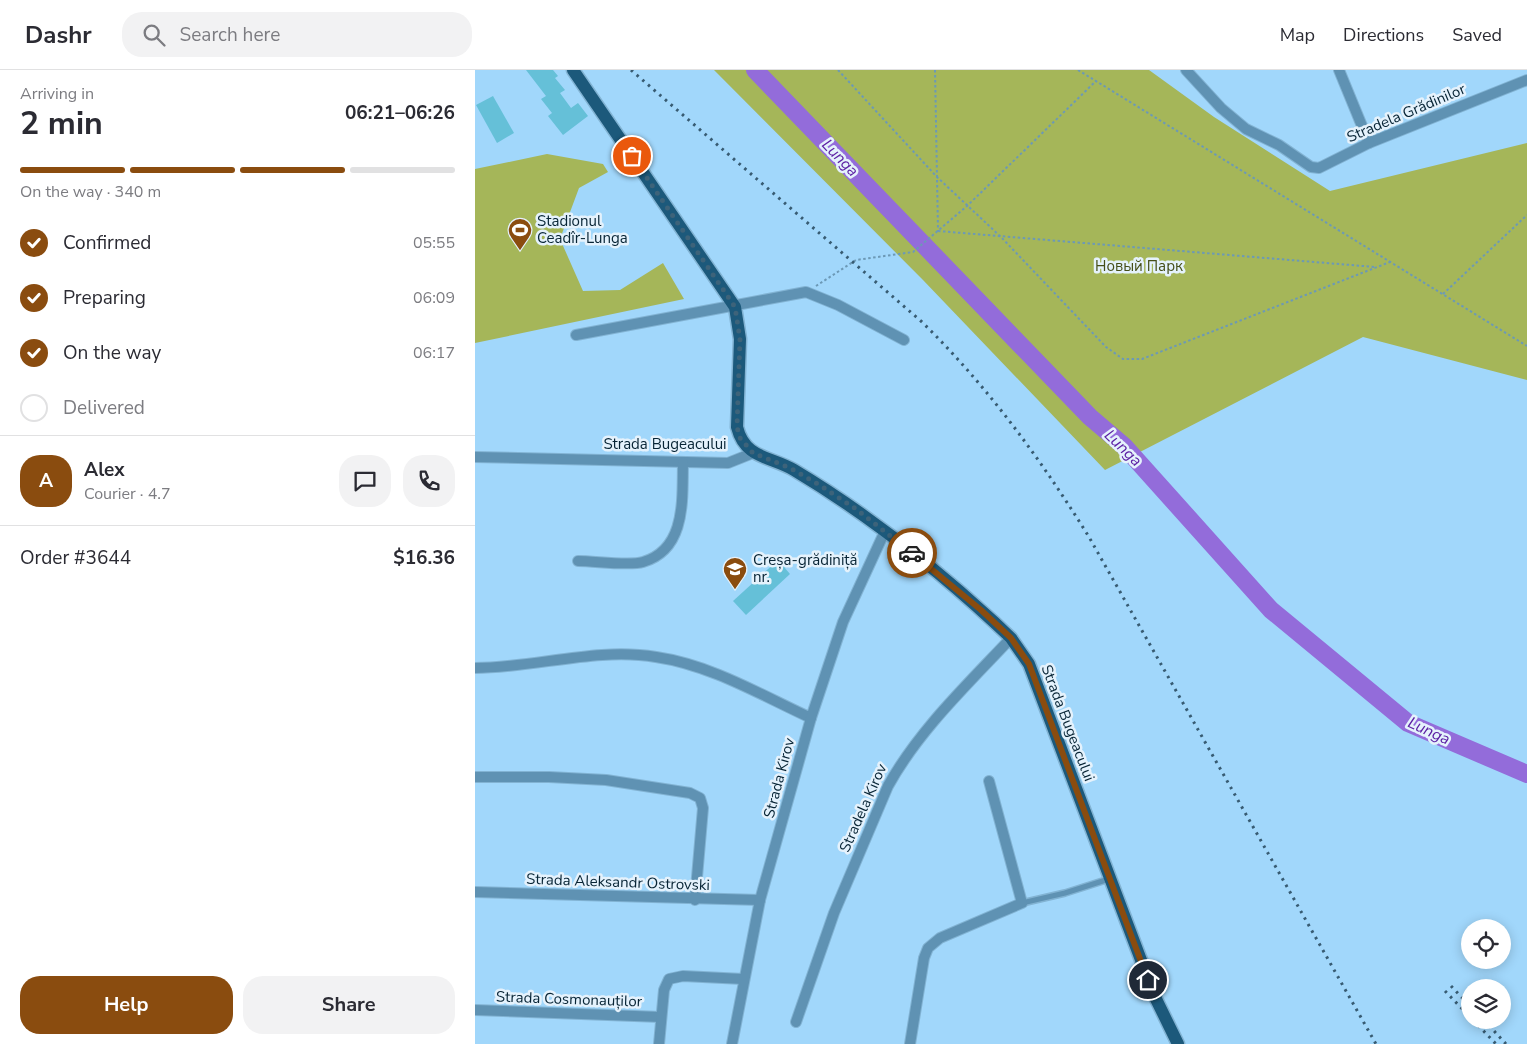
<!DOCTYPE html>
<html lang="en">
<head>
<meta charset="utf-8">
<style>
  :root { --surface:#fff; --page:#f2f2f3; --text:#2b2b33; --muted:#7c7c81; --line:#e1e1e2; --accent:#8a4c0f }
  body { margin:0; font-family:"Nunito Sans",sans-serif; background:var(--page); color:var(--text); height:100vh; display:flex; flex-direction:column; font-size:19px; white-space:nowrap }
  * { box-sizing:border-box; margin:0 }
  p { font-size:16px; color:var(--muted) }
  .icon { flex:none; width:28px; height:28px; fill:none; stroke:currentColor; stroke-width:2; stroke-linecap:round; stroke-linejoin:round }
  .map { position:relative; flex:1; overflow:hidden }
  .drawer { display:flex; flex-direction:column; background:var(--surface); width:475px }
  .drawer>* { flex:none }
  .buttons { position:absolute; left:986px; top:849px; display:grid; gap:10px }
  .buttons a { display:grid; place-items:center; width:50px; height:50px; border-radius:50%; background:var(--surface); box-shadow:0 2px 12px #0003; font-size:25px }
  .pin { position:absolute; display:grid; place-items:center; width:42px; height:42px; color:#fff; margin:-21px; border:2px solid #fff; border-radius:50%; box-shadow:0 1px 5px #0007 }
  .courier { position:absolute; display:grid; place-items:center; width:50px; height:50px; margin:-25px; border:4px solid #8a4c0f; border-radius:50%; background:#fff; color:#222; box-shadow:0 1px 6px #0007 }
  .overview em { font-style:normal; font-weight:700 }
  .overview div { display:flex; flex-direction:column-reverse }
  .overview { display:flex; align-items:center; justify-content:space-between; height:85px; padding:0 20px }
  h1 { font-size:32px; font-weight:700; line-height:38px }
  .bar { display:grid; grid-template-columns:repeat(4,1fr); gap:8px 5px; align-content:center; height:60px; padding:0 20px }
  .bar i { height:6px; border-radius:4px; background:var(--line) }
  .bar .selected { background:var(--accent) }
  .bar p { grid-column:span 4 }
  .line { display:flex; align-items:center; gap:12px; padding:0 20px; border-top:1px solid var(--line) }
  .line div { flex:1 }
  .round { display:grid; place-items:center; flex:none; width:52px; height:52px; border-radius:20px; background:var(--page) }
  ol { padding:0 20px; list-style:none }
  li { display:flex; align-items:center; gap:15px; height:55px }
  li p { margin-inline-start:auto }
  li .icon { padding:5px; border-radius:50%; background:var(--accent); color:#fff; stroke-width:4 }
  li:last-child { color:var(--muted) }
  li i { width:28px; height:28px; border:2px solid var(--line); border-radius:50% }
  .button { display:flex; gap:10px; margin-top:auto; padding:10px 20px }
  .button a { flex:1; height:58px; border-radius:20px; background:var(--accent); color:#fff; font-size:20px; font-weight:700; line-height:58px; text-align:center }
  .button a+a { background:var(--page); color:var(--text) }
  header { display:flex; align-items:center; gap:30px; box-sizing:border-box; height:70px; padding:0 25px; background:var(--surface); border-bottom:1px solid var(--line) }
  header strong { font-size:24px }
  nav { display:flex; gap:28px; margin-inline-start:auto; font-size:18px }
  .search { width:350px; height:45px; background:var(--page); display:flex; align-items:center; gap:12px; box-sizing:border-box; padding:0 18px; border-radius:20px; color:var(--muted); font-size:19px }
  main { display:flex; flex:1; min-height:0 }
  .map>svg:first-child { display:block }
  .green { fill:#a5b659 }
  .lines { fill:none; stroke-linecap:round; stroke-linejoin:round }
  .river { stroke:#936cda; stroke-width:18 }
  .building { fill:#65c0d8 }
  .service-casing { stroke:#82b3d3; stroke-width:8 }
  .minor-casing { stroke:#82b3d3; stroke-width:12 }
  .primary-casing { stroke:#82b3d3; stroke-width:15 }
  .path { stroke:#6c99b6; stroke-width:2; stroke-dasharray:2.5 2.5; stroke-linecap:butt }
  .service { stroke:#5f92b3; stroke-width:5 }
  .minor { stroke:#5f92b3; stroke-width:10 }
  .primary { stroke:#1c597b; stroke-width:12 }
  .rail { stroke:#375b72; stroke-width:3; stroke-dasharray:2.5 5; stroke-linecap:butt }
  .done { stroke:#3d637a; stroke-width:5; stroke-dasharray:0 9 }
  .route { stroke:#8a4c0f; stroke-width:6 }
  .labels { text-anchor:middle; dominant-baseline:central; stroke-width:5; stroke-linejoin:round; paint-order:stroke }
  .street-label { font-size:15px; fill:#072435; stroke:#e5f2fc }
  .poi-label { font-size:15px; fill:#072435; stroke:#e5f2fc; text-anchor:start }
  .park-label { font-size:15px; fill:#454e18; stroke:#e5f2fc }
  .water-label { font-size:16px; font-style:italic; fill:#5c20a4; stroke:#e5f2fc }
</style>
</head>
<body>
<header>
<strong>Dashr</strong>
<div class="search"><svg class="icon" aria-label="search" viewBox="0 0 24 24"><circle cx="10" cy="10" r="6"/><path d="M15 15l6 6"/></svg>Search here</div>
<nav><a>Map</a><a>Directions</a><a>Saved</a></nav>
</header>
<main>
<section class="drawer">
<div class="overview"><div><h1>2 min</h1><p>Arriving in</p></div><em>06:21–06:26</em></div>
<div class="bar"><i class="selected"></i><i class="selected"></i><i class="selected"></i><i></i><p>On the way · 340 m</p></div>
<ol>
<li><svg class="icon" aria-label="check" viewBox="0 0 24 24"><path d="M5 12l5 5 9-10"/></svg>Confirmed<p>05:55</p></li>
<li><svg class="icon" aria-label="check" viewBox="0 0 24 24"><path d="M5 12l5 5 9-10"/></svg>Preparing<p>06:09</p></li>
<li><svg class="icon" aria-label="check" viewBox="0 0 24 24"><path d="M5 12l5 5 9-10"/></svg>On the way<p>06:17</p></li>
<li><i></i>Delivered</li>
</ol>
<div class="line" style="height:90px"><b class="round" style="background:var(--accent);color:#fff">A</b><div><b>Alex</b><p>Courier · 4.7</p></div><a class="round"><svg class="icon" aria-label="chat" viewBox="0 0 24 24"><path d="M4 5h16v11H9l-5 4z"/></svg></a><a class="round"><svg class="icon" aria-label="phone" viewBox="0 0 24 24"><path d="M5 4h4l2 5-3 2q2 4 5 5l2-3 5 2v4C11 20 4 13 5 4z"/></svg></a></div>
<div class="line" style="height:65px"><div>Order #3644</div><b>$16.36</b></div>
<div class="button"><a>Help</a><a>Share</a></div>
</section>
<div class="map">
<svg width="1052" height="974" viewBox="0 0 1052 974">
  <rect width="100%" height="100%" fill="#a1d7fb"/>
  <g class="green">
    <polygon points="239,0 674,0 739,47 855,121 1052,73 1052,310 888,267 630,400 448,210"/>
    <polygon points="72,84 128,94 133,102 104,118 85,169 108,221 145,220 188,193 209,229 0,273 0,99"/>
  </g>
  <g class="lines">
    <polyline class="river" points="280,0 615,347 649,376 796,540 933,653 1052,704"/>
  </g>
  <g class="building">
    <polygon points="51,0 78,0 83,6 80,8 90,20 85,23 96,38 103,33 113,46 88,65 73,46 77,43 66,29 71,26"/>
    <polygon points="18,26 39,63 22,73 1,35"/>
    <polygon points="303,490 315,504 271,545 258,531"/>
  </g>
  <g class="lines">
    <g class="service-casing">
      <polyline id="service" points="547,833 590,823 634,809"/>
    </g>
    <g class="minor-casing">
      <g id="minor">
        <polyline points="711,0 746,38 771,59 804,75 836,97 844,98 894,73 1052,10"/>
        <polyline points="864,0 894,73"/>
        <polyline points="101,265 331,222 363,235 429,270"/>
        <polyline points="0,387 253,393 278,383"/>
        <path d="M103 491C120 491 154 496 168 492 212 479 207 428 208 393"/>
        <path d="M0 598C60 598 121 577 181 587 236 595 286 625 336 648"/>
        <polyline points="0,707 74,707 131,710 215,723 225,728 228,738 220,830"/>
        <polyline points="0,822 285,830"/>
        <polyline points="0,940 186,947"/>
        <path d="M321 952 359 843 413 716C444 660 493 614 536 568"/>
        <polyline points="184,974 189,920 194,909 208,906 268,909"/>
        <polyline points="257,974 285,830 336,648 368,552 410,461"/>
        <polyline points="435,974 449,888 453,878 465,868 547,833 514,711"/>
      </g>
    </g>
    <g class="primary-casing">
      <path id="primary" d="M98 0 260 237 265 269 262 357C270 389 295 386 319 400 391 443 457 495 519 552L536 568 554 594 680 927 703 974"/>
    </g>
    <g class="path">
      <polyline points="363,0 462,107 526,167 631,277 648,289 667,289 915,192"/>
      <polyline points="460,0 463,161"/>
      <polyline points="603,0 1052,276"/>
      <polyline points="463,161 900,197"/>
      <polyline points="341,216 381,190 438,182 492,136 621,11"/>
      <polyline points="968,224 1052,145"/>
    </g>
    <use href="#service" class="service"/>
    <use href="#minor" class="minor"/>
    <use href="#primary" class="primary"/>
    <g class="rail">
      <path d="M156 0 447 252C513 317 565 388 614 467L901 974"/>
      <polyline points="976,916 995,936"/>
      <polyline points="970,921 995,947"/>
      <polyline points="998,950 1021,974"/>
      <polyline points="1009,950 1031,974"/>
    </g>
  </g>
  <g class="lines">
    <polyline class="done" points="157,86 260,237 265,269 262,357 265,368 278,383 315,398 346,416 381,439 437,483"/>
    <polyline class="route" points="437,483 506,540 536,568 554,594 673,910"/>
  </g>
  <defs>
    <g id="stadium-pin" transform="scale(1.25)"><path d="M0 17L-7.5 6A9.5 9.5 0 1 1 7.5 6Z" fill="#8a4c0f" stroke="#e5f2fc"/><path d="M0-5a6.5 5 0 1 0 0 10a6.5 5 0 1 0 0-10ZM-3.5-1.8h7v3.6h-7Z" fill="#fff"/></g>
    <g id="school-pin" transform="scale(1.25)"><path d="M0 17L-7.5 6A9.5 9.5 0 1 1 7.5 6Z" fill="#8a4c0f" stroke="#e5f2fc"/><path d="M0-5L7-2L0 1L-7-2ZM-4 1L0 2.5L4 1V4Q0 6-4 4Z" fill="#fff"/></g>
  </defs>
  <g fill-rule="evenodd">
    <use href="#stadium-pin" x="45" y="160"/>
    <use href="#school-pin" x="260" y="499"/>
  </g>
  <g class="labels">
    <g class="street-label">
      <text transform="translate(931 43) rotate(-23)">Stradela Grădinilor</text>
      <text x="190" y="374">Strada Bugeacului</text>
      <text transform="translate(593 653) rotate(69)">Strada Bugeacului</text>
      <text transform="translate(304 708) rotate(-75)">Strada Kirov</text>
      <text transform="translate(388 738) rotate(-66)">Stradela Kirov</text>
      <text transform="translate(143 812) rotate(2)">Strada Aleksandr Ostrovski</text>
      <text transform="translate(94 929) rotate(2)">Strada Cosmonauților</text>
    </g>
    <g class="poi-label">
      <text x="62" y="151">Stadionul<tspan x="62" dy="17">Ceadîr-Lunga</tspan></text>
      <text x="278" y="490">Creșa-grădiniță<tspan x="278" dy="17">nr.</tspan></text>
    </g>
    <g class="park-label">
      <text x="664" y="196">Новый Парк</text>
    </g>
    <g class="water-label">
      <text transform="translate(365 88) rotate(46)">Lunga</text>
      <text transform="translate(648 378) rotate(44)">Lunga</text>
      <text transform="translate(954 661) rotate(25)">Lunga</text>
    </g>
  </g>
</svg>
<div class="buttons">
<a><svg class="icon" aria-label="locate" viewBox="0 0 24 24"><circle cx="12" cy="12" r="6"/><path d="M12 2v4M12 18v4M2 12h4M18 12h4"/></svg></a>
<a><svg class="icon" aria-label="layers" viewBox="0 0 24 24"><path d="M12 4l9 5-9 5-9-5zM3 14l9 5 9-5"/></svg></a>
</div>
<div class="pin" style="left:157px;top:86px;background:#ea580c"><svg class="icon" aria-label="bag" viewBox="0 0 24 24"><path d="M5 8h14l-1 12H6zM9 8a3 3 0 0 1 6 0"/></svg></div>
<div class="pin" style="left:673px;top:910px;background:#1f2937"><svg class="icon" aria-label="home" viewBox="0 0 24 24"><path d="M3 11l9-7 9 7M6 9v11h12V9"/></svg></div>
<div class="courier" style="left:437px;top:483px"><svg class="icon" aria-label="car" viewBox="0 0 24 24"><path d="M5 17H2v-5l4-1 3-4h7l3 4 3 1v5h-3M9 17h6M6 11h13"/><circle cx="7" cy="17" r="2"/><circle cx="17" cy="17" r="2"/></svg></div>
</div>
</main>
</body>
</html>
